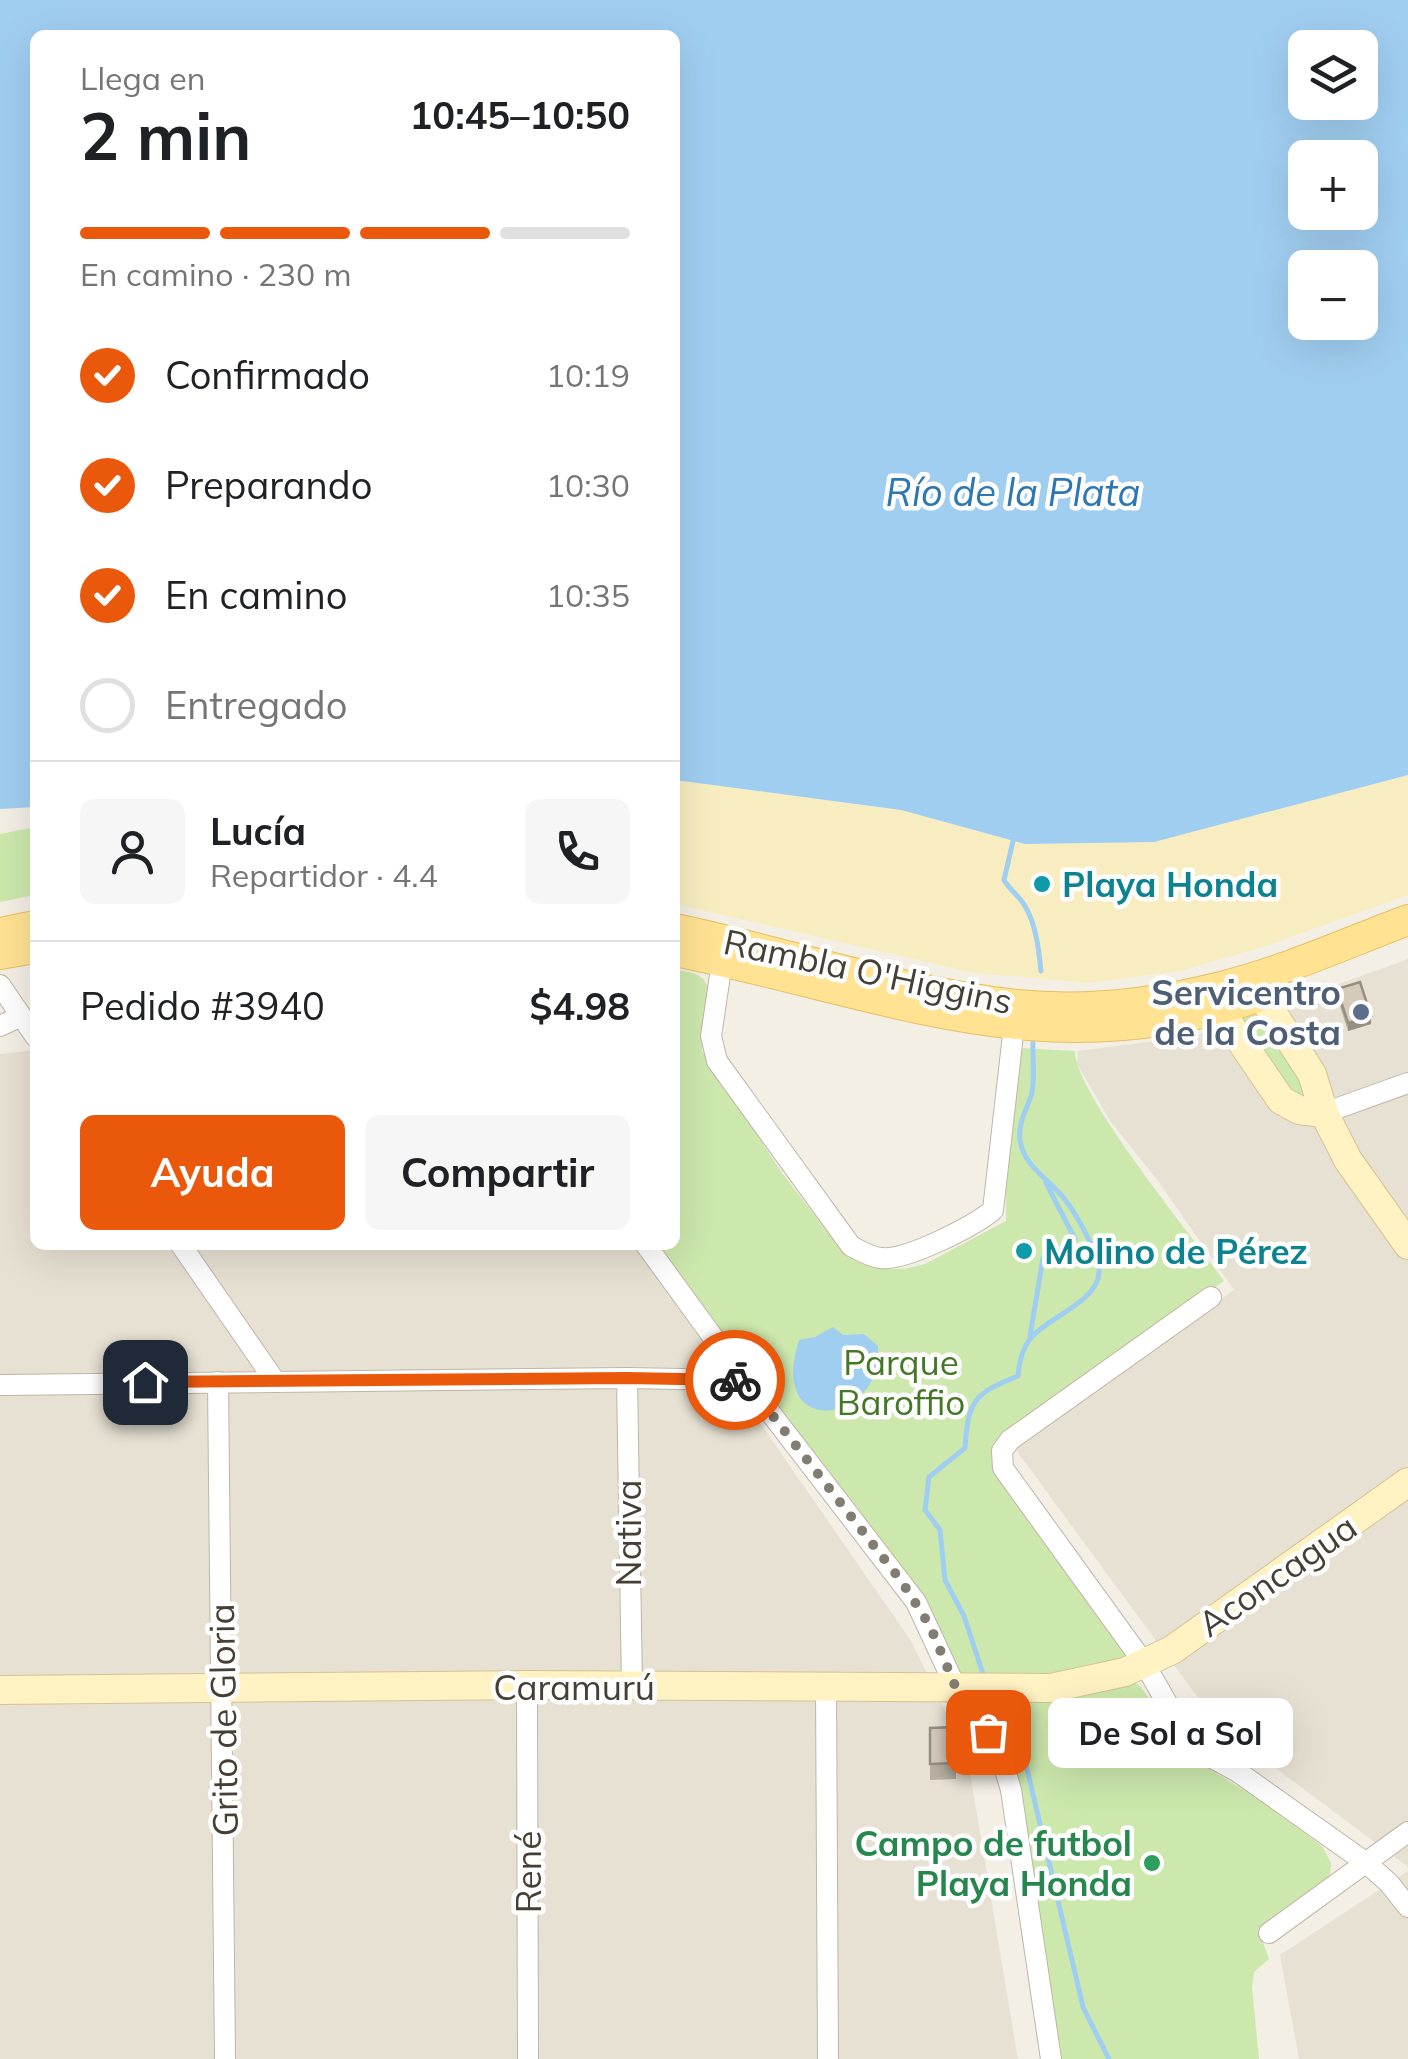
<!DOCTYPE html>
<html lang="es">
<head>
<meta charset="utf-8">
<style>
  :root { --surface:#fff; --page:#f6f6f6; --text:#202124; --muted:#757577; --line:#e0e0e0; --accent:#ea580c }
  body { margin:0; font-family:Mulish,sans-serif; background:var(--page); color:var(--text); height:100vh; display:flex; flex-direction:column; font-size:38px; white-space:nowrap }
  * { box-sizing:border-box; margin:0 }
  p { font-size:32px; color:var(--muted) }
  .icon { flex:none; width:55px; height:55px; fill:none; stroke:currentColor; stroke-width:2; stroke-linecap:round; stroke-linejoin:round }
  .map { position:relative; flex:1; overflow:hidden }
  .sheet { position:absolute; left:30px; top:30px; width:650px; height:1220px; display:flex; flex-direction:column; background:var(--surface); border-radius:15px; box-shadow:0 10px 40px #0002 }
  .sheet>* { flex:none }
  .fabs { position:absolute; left:1288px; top:30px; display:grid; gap:20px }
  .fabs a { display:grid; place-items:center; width:90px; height:90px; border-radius:15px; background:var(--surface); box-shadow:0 10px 40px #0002; font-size:50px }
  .pin { position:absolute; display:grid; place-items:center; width:85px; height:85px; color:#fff; margin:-42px; border-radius:20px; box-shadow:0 5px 15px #0006 }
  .courier { position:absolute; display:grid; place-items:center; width:100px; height:100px; margin:-50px; border:8px solid #ea580c; border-radius:50%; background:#fff; color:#222; box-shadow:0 2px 12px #0007 }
  .bubble { position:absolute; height:70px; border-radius:15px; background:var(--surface); box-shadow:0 10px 40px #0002; font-size:32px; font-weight:700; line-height:70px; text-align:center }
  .headline em { font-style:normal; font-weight:700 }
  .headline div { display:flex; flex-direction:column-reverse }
  .headline { display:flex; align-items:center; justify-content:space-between; height:170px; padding:0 50px }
  h1 { font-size:65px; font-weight:700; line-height:75px }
  .bar { display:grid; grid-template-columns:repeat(4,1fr); gap:15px 10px; align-content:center; height:120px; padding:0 50px }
  .bar i { height:12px; border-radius:8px; background:var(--line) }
  .bar .selected { background:var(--accent) }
  .bar p { grid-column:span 4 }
  .line { display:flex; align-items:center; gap:25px; padding:0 50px; border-top:2px solid var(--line) }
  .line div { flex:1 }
  .round { display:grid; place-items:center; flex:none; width:105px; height:105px; border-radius:15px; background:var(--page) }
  ol { padding:0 50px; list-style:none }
  li { display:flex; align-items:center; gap:30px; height:110px }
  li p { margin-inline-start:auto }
  li .icon { padding:10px; border-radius:50%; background:var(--accent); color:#fff; stroke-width:4 }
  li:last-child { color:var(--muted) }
  li i { width:55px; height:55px; border:5px solid var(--line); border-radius:50% }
  .cta { display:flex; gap:20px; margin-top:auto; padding:20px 50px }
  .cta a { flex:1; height:115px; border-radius:15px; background:var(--accent); color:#fff; font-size:40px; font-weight:700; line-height:115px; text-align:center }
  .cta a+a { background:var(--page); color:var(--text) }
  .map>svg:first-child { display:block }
  .residential { fill:#e7e1d3 }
  .green { fill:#cce8ad }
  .sand { fill:#f8edc0 }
  .water { fill:#a0cef1; fill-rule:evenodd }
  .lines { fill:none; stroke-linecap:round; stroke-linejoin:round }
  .stream { stroke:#a0cef1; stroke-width:5 }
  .minor-casing { stroke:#beb7a8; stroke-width:22 }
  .secondary-casing { stroke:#d4c394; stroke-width:30 }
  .primary-casing { stroke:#e5c061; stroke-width:32 }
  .minor { stroke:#fff; stroke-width:20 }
  .secondary { stroke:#fff2c3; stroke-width:28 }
  .primary { stroke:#ffe292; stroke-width:30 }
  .wall { fill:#b7afa1 }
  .shaded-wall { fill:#958e83 }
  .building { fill:#d5cbbb; stroke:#958e83; stroke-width:2.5 }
  .done { stroke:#827d73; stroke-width:10; stroke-dasharray:0 18 }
  .route { stroke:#ea580c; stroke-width:12 }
  .culture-dot { fill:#0f9aa8; stroke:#fff; stroke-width:4 }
  .service-dot { fill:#5c6f8a; stroke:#fff; stroke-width:4 }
  .leisure-dot { fill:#2e9e5b; stroke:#fff; stroke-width:4 }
  .labels { text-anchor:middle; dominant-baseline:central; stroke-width:9; stroke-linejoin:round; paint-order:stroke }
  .culture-label { font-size:35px; font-weight:bold; fill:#0d838f; stroke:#fff; text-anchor:start }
  .street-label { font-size:35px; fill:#453f35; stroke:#fff }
  .service-label { font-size:35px; font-weight:bold; fill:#4e5e75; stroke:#fff; text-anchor:end }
  .park-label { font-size:35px; fill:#447827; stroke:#fff }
  .leisure-label { font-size:35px; font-weight:bold; fill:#27864d; stroke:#fff; text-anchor:end }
  .water-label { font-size:38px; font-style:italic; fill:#2d78b2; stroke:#fff }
</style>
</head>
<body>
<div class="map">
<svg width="1408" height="2059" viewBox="0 0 1408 2059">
  <rect width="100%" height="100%" fill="#f3efe5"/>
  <g class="residential">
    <polygon points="1408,959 1408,1867 1218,1725 1013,1446 1234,1290 1158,1181 1111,1122 1077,1064 1078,1051 1194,1036"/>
    <polygon points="35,1050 35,1245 637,1245 911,1641 967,1755 1018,2059 0,2059 0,1054"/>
    <polygon points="1408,1871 1408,2059 1299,2059 1280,1955"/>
  </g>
  <g class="green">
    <polygon points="35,827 35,895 0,902 0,834"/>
    <path d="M675 970C692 973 703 972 709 990L702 1051 782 1173 842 1251 860 1263 882 1269H904L925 1264 1006 1221V1163L1020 1048 1075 1051C1074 1093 1194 1238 1224 1281L1006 1433 996 1471 1126 1656C1074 1681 1014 1676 958 1678L919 1591 893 1555 759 1388 729 1359 651 1245H675Z"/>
    <polygon points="1257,1010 1307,1078 1304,1092 1290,1096 1240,1021 1241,1016"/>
    <polygon points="1133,1681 1141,1687 1182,1746 1200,1763 1258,1799 1322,1846 1331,1863 1330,1877 1258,1929 1269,1959 1254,1972 1252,1987 1259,2059 1060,2059 1040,1939 1021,1787 1012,1757 985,1714 984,1706 988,1700"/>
  </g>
  <polygon class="sand" points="1408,775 1408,895 1263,947 1180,971 1089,983 975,973 675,904 675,872 678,869 675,866 675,780 901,810 1025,844 1154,842"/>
  <g class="water">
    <path d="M0 0H1408V775L1154 842 1025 844 901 810 675 780V35H35V807L0 809ZM1305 48H1360V102H1305ZM1305 158H1360V212H1305ZM1305 268H1360V322H1305Z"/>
    <path d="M833 1327 843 1335 864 1334 878 1346C885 1423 766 1443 799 1340L815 1337Z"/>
  </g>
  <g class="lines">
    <g class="stream">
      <path d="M1013 841 1004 880C1010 890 1019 896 1025 906 1036 924 1039 951 1041 971"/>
      <polyline points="1030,1336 1043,1258 1075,1239 1046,1183"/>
      <path d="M983 1674 964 1616 945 1580 940 1530 925 1510 929 1477 965 1448C968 1401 974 1393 1018 1376 1019 1364 1022 1349 1030 1339 1046 1318 1100 1301 1099 1271 1099 1254 1076 1214 1066 1201 1051 1180 1024 1168 1020 1140 1018 1123 1026 1111 1031 1096 1036 1078 1032 1061 1033 1043"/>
      <polyline points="996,1703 1025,1760 1083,2007 1109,2059"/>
    </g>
    <g class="minor-casing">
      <g id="minor">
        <path d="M722 962 711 1036 717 1061 851 1246C861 1251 870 1257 881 1258 906 1261 974 1226 993 1210L1014 1026"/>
        <polyline points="0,985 35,1036"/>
        <polyline points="0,1026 21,1016"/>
        <polyline points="1324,1113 1408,1083"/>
        <polyline points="181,1245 275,1381"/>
        <polyline points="646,1245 718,1344 735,1380 759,1398 916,1602 956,1688 988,1732 1003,1763 1011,1790 1051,2059"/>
        <polyline points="1211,1297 1010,1440 1002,1451 1003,1468 1144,1663 1182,1729 1207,1755 1238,1772 1365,1862 1389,1883 1408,1907"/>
        <polyline points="627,1378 632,1687"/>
        <polyline points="218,1382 225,2059"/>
        <polyline points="0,1385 627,1378 735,1380"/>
        <polyline points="527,1685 528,2059"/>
        <polyline points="826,1688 828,2059"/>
        <polyline points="1269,1933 1408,1832"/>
      </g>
    </g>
    <g class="secondary-casing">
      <g id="secondary">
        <polyline points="1250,978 1312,1074 1324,1113 1348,1160 1408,1245"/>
        <polyline points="1219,1009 1281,1100 1299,1110 1324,1113"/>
        <polyline points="0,1690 527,1685 1051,1688 1125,1672 1172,1650 1408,1482"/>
      </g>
    </g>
    <g class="primary-casing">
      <g id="primary">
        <path d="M675 929C789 953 901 992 1017 1005 1084 1012 1157 1003 1221 987 1285 971 1347 943 1408 920"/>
        <polyline points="0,933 35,926"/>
        <path d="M675 951C882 992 1046 1071 1260 996"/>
        <polyline points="0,954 35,948"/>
      </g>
    </g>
    <use href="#minor" class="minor"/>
    <use href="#secondary" class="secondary"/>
    <use href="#primary" class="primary"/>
  </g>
  <g class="wall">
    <polygon points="1337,989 1371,1024 1348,1031 1337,997"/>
    <polygon points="956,1727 956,1779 930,1780 930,1728"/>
  </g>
  <polygon class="shaded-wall" points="1371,1016 1371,1024 1348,1031 1348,1023"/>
  <g class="building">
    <polygon points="1360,982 1371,1016 1348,1023 1337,989"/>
    <polygon points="956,1727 956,1763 930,1764 930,1728"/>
  </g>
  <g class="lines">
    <polyline class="done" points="735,1380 759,1398 902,1582 930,1626 956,1688 988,1732"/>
    <polyline class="route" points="145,1382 627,1378 735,1380"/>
  </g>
  <g class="culture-dot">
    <circle cx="1042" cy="884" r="10"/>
    <circle cx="1024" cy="1251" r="10"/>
  </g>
  <circle class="service-dot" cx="1361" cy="1012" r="10"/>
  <circle class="leisure-dot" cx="1152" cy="1863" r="10"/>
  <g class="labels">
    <g class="culture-label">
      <text x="1062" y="884">Playa Honda</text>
      <text x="1044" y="1251">Molino de Pérez</text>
    </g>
    <g class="street-label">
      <text transform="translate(868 971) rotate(12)">Rambla O'Higgins</text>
      <text transform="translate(628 1533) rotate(-90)">Nativa</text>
      <text transform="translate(1277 1575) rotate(-35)">Aconcagua</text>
      <text x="574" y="1687">Caramurú</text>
      <text transform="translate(223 1720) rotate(-91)">Grito de Gloria</text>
      <text transform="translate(528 1872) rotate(-90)">René</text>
    </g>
    <g class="service-label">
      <text x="1341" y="992">Servicentro<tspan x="1341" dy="40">de la Costa</tspan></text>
    </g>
    <g class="park-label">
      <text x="901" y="1362">Parque<tspan x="901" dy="40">Baroffio</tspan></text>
    </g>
    <g class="leisure-label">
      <text x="1132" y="1843">Campo de futbol<tspan x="1132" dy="40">Playa Honda</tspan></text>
    </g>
    <g class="water-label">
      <text x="1013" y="492">Río de la Plata</text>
    </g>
  </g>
</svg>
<div class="fabs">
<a><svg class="icon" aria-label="layers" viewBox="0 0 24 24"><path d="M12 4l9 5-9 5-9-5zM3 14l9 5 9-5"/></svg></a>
<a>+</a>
<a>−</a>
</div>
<div class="pin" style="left:988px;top:1732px;background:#ea580c"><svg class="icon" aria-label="bag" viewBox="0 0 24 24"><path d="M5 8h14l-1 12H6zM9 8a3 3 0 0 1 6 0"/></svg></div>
<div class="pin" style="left:145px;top:1382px;background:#1f2937"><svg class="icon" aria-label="home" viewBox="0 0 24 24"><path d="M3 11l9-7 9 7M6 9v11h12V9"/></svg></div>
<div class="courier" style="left:735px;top:1380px"><svg class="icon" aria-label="bike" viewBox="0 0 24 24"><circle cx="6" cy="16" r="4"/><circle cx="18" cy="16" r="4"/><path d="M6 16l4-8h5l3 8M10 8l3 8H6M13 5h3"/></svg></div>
<div class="bubble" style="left:1048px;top:1698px;width:245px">De Sol a Sol</div>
<section class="sheet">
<div class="headline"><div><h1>2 min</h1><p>Llega en</p></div><em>10:45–10:50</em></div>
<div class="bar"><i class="selected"></i><i class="selected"></i><i class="selected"></i><i></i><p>En camino · 230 m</p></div>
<ol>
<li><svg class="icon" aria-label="check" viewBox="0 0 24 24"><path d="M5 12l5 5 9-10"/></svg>Confirmado<p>10:19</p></li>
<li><svg class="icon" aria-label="check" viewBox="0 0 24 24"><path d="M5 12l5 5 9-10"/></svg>Preparando<p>10:30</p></li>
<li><svg class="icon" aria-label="check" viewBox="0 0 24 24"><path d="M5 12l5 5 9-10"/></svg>En camino<p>10:35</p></li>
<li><i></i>Entregado</li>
</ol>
<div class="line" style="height:180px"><a class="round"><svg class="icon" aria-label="person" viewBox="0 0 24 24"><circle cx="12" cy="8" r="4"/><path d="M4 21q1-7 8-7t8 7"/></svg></a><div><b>Lucía</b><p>Repartidor · 4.4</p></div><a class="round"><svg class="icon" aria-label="phone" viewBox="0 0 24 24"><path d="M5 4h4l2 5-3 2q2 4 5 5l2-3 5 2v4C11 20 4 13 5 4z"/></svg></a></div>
<div class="line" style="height:130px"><div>Pedido #3940</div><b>$4.98</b></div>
<div class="cta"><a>Ayuda</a><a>Compartir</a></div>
</section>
</div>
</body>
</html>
